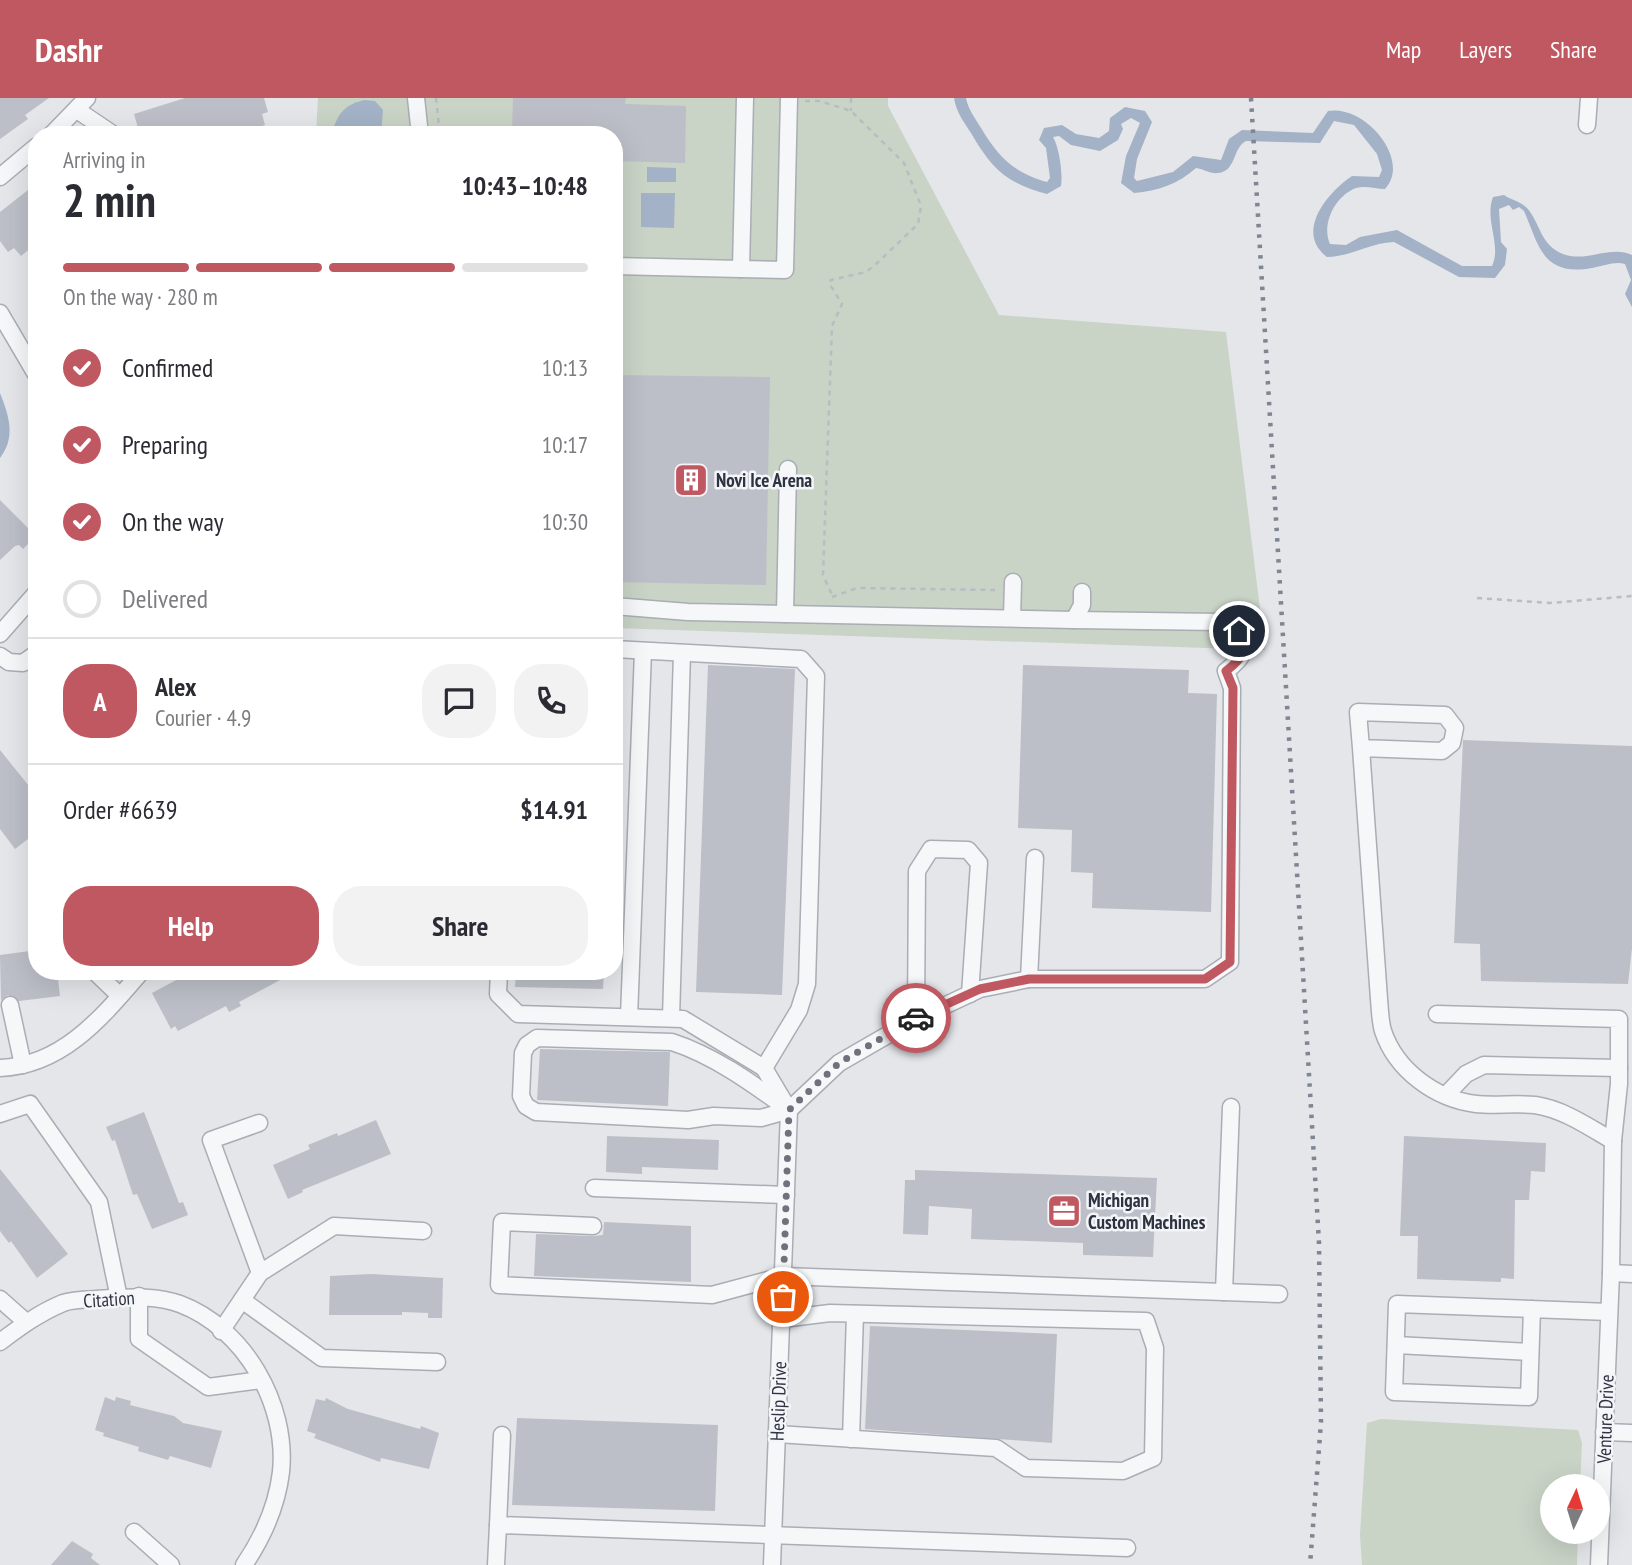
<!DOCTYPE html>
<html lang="en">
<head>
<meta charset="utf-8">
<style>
  :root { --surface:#fff; --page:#f2f2f3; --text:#2b2b33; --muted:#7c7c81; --line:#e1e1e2; --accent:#c05861 }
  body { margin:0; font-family:"PT Sans Narrow",sans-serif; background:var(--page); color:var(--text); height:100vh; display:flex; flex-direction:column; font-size:26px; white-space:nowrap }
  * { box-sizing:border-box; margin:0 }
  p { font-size:23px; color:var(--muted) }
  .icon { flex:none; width:38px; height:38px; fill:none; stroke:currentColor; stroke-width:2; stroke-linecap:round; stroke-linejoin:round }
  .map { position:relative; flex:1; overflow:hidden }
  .details { position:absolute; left:28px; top:28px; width:595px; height:854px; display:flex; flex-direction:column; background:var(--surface); border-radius:28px; box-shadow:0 7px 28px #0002 }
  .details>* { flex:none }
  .needle { width:46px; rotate:4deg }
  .tools { position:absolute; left:1540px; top:1376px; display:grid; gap:14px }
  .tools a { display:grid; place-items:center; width:70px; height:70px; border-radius:50%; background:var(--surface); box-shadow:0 7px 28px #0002; font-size:35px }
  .pin { position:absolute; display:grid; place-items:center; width:60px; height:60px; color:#fff; margin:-30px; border:4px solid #fff; border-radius:50%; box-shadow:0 2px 7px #0007 }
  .courier { position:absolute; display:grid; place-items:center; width:70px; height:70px; margin:-35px; border:5px solid #c05861; border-radius:50%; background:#fff; color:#222; box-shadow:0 2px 9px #0007 }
  .headline em { font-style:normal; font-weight:600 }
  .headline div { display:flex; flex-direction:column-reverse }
  .headline { display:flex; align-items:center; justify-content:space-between; height:119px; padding:0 35px }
  h1 { font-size:46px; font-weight:600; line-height:52px }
  .bar { display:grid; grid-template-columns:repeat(4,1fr); gap:10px 7px; align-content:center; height:84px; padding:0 35px }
  .bar i { height:9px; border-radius:5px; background:var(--line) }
  .bar .active { background:var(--accent) }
  .bar p { grid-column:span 4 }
  .line { display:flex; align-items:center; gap:18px; padding:0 35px; border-top:2px solid var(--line) }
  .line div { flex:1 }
  .round { display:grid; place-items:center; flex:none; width:74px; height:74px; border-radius:28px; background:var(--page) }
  ol { padding:0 35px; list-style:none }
  li { display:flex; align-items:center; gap:21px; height:77px }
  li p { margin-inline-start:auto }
  li .icon { padding:7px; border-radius:50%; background:var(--accent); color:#fff; stroke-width:4 }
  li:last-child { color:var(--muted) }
  li i { width:38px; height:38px; border:4px solid var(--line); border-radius:50% }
  .primary-button { display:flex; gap:14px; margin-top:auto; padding:14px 35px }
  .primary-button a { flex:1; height:80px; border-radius:28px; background:var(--accent); color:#fff; font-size:28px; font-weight:600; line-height:80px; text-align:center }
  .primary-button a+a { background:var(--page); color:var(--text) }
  header { display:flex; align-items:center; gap:42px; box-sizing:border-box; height:98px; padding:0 35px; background:var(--accent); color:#fff }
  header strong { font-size:33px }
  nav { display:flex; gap:38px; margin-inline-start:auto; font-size:24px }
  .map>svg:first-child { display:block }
  .green { fill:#c9d3c6 }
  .water { fill:#a3b2c6 }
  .building { fill:#bcbfc7 }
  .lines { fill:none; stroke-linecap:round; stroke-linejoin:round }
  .minor-casing { stroke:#a9adb4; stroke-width:19 }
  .path { stroke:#babcc2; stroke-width:2.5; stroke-dasharray:5 5; stroke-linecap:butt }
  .minor { stroke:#f6f7f9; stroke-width:16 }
  .rail { stroke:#7f8592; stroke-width:4.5; stroke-dasharray:3.5 7; stroke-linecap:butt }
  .done { stroke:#6d727c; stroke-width:7; stroke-dasharray:0 12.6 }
  .route { stroke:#c05861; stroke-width:9 }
  .labels { text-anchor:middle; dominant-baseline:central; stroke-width:5; stroke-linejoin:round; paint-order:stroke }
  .poi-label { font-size:19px; font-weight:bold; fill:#2d3341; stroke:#f4f5f8; text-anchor:start }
  .street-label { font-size:19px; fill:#2d3341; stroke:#f4f5f8 }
</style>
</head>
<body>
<header>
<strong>Dashr</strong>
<nav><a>Map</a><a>Layers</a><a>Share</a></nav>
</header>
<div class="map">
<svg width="1632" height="1467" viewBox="0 0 1632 1467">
  <rect width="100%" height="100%" fill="#e4e6ea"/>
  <g class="green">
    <polygon points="318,0 888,0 888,8 999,217 1226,234 1265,552 614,530 614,37 316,37"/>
    <polygon points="1381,1321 1578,1332 1582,1345 1580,1388 1552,1388 1552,1433 1578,1433 1577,1467 1362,1467 1360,1437 1367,1325"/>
  </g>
  <g class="water">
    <path d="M954 0H966C968 11 975 20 981 30 998 58 1013 75 1047 84L1050 80 1046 50 1039 42 1044 30 1062 27 1076 36 1099 40 1109 33 1110 20 1125 9 1145 13 1152 24 1137 61 1134 80 1137 83 1173 74 1193 58 1221 62 1229 41 1242 32 1313 35 1328 13C1365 6 1412 62 1385 91 1376 91 1365 87 1356 90 1335 98 1321 126 1330 146L1346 147 1360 139 1397 132 1462 168H1492C1502 147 1484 122 1493 99L1504 97C1511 102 1520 103 1527 110 1541 126 1540 147 1563 156 1586 165 1610 147 1632 157V209L1625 196 1631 182 1625 166C1615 163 1603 168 1592 170 1542 179 1539 147 1524 113L1519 109 1513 112 1509 107 1499 111 1501 144 1507 151 1505 167 1495 180 1459 179 1394 144C1369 145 1354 158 1327 159 1294 134 1328 94 1352 78L1379 79 1382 72 1377 56 1354 27 1334 23 1320 45 1246 43C1232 50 1237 73 1218 75 1210 76 1204 71 1196 70 1178 86 1158 93 1134 95L1121 85 1126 58 1140 25 1131 20 1121 26 1123 31 1118 42 1100 53 1071 47 1059 38 1053 39C1059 49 1063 75 1061 88L1047 96C1006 85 992 71 971 35 964 24 956 14 954 0Z"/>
    <path d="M364 2 375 3 383 12 381 37H331C338 16 342 8 364 2Z"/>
    <polygon points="647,69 676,70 676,84 647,84"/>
    <polygon points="641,95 675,95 674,130 641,129"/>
    <path d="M0 295C9 318 16 339 0 360Z"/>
  </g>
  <g class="building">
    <polygon points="0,0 49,0 25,17 28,21 0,41"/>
    <polygon points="185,0 264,0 268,14 262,16 265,27 231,37 140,37 134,16"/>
    <polygon points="513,0 626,0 625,6 686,8 685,65 614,63 614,37 512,37"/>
    <polygon points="37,85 37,145 21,158 14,150 8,154 0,143 0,114"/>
    <polygon points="614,277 770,279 766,487 614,484"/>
    <polygon points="0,402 36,438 23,451 19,447 15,448 0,462"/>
    <polygon points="708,567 795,571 782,897 696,894"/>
    <polygon points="1023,567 1189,572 1188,595 1217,596 1211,814 1092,810 1093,775 1071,774 1072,732 1018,730"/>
    <polygon points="1463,642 1632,648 1632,850 1628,886 1481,883 1480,846 1454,845"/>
    <polygon points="0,652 37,698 37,734 15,751 0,731"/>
    <polygon points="37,852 37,873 57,873 60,898 19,903 8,897 1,902 0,857"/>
    <polygon points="193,873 297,873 239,904 241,908 229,914 226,908 178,933 175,928 171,931 152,895"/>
    <polygon points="516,873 604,873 603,891 515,889"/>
    <polygon points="540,951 670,954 668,1008 537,1002"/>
    <polygon points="144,1014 179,1105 183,1104 188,1117 152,1131 137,1096 133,1097 115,1042 112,1043 106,1029"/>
    <polygon points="376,1022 391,1056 302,1092 303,1094 288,1101 273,1067 310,1051 308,1047 337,1035 338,1038"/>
    <polygon points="607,1038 719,1042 718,1072 642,1069 642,1076 606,1074"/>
    <polygon points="1404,1038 1546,1045 1545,1074 1531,1073 1529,1102 1515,1102 1514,1181 1501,1180 1501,1184 1417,1181 1418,1138 1400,1138"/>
    <polygon points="0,1071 68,1156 37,1180 11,1143 9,1145 0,1133"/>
    <polygon points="915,1072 1157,1080 1153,1159 1083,1157 1083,1145 971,1141 972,1111 929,1108 928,1137 903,1136 905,1082 915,1082"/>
    <polygon points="604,1124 691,1128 691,1184 534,1178 536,1136 593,1138 603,1137"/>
    <polygon points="371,1176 443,1180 442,1220 428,1220 428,1215 402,1214 402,1217 329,1217 330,1178"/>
    <polygon points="870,1228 1057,1236 1052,1345 865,1331"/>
    <polygon points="105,1299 115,1303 116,1299 131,1303 130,1307 174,1318 183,1325 222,1333 211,1370 170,1358 168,1362 138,1353 139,1349 103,1338 104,1335 95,1332"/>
    <polygon points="326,1300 348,1311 420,1331 421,1328 439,1335 429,1371 381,1360 380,1364 314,1340 316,1336 307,1333 316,1301 325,1303"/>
    <polygon points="517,1320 718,1327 715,1413 512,1407"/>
    <polygon points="72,1443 93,1456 91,1460 100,1467 51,1467"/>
  </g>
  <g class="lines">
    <g class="minor-casing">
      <g id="minor">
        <polyline points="416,0 420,37"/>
        <polyline points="745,0 741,171 785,172 789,0"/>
        <polyline points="77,12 114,37"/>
        <polyline points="1587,27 1589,0"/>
        <polyline points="51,37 87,0"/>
        <polyline points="0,79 37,48"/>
        <polyline points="614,168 741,171"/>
        <polyline points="0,215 37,278"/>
        <polyline points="614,508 688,514 1074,522 1082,507 1082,494"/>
        <polyline points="785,516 788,371"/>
        <polyline points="1012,520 1013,484"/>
        <polyline points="0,536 37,494"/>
        <polyline points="614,551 801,561 816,578 807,886 799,912 764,970"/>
        <polyline points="0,558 9,564 23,565 37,555"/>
        <path d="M1361 650 1442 653 1452 645 1455 630 1445 617 1358 614 1361 650 1379 901C1380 911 1380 923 1383 933 1396 972 1435 1001 1476 1006 1495 1008 1516 1005 1535 1007 1563 1011 1589 1029 1613 1043L1611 1175 1599 1467"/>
        <polyline points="94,873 120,898"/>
        <polyline points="499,873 498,896 518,916 683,921 764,970 786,1007"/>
        <polyline points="1029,881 1035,760"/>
        <polyline points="10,907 23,967"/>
        <polyline points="1437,916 1619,921 1619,986 1613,1043"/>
        <polyline points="629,919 643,553"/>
        <polyline points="671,920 682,555"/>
        <polyline points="916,921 917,773 931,751 968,752 979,765 970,896"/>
        <path d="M0 970C63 968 103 918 142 873"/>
        <polyline points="1447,996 1466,976 1484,967 1619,970"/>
        <path d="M789 1012C753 986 715 958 672 944L537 940 527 947 523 955 521 998 526 1008 536 1014 688 1022 714 1018 761 1020 789 1012 839 965 910 924 980 891 1029 881H1205L1230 864 1232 590 1226 573C1243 560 1248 553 1239 533L1220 524 1074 522"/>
        <polyline points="0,1016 30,1006 99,1104 119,1200"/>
        <polyline points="259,1025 211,1042 260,1175"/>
        <polyline points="594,1090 786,1097"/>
        <polyline points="593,1128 502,1124 499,1187 712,1197 783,1178 1279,1196"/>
        <polyline points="1611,1175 1632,1176"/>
        <polyline points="1224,1194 1231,1009"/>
        <polyline points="139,1198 139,1241 208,1289 261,1282"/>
        <polyline points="0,1201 26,1224"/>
        <polyline points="242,1202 322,1260 437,1264"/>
        <polyline points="1532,1211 1529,1299 1394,1294 1397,1206 1609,1214"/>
        <polyline points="221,1233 260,1175 334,1128 423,1133"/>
        <path d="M0 1244C20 1229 39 1215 63 1205 77 1200 96 1202 111 1200 133 1199 158 1198 180 1206 244 1230 288 1306 281 1374 277 1407 263 1439 244 1467"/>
        <polyline points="1396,1247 1530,1254"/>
        <polyline points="1604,1334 1632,1335"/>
        <polyline points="777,1336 996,1350 1026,1370 1123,1373 1153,1360 1155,1250 1146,1223 830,1215 782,1221"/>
        <polyline points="502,1337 498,1427 1127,1450"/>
        <polyline points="851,1341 855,1216"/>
        <polyline points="134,1434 171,1467"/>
        <polyline points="496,1467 498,1427"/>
        <polyline points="772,1467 789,1012"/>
      </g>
    </g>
    <g class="path">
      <polyline points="436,0 440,37"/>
      <polyline points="851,0 851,13"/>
      <polyline points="805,3 820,3 851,13 904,65 921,108 918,126 875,167 866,174 831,182 829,185 842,206 832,228 823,477 833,499"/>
      <polyline points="832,499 857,490 995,492"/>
      <polyline points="1477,500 1550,505 1632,498"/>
    </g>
    <use href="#minor" class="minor"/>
    <polyline class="rail" points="1251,0 1319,1145 1321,1324 1310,1467"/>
  </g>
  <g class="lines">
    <polyline class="done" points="783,1199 789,1012 839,965 916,920"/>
    <path class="route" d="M916 920 980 891 1029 881H1205L1230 864 1233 590 1226 573C1243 560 1248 553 1239 533"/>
  </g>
  <defs>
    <g id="building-square" transform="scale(1.75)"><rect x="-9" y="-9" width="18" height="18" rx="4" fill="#c05861" stroke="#f4f5f8"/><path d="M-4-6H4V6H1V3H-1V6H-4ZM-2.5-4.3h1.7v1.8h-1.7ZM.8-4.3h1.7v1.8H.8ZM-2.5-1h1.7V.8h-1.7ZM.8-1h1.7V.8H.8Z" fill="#fff"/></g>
    <g id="office-square" transform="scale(1.75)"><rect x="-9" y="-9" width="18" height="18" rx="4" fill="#c05861" stroke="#f4f5f8"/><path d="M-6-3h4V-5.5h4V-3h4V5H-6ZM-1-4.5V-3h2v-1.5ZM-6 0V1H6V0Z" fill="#fff"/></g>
  </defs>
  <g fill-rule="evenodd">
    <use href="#building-square" x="691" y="382"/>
    <use href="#office-square" x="1064" y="1113"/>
  </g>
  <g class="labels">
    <g class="poi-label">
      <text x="716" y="382">Novi Ice Arena</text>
      <text x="1088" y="1102">Michigan<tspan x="1088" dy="22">Custom Machines</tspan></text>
    </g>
    <g class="street-label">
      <text transform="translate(109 1201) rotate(-4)">Citation</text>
      <text transform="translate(778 1303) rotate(-88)">Heslip Drive</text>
      <text transform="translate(1605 1321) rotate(-88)">Venture Drive</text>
    </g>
  </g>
</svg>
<div class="tools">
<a><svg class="needle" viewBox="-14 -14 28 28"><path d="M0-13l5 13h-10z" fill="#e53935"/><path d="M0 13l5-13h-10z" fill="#7c7c81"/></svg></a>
</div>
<div class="pin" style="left:783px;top:1199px;background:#ea580c"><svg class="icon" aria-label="bag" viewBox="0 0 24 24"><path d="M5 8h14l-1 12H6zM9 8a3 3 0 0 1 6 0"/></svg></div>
<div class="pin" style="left:1239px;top:533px;background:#1f2937"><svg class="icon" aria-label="home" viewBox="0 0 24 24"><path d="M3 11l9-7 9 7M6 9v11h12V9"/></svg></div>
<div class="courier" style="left:916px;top:920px"><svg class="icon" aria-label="car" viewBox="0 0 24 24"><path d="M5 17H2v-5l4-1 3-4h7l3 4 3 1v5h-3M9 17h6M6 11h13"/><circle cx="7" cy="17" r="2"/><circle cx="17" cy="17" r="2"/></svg></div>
<section class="details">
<div class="headline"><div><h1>2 min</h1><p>Arriving in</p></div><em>10:43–10:48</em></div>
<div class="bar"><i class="active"></i><i class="active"></i><i class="active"></i><i></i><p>On the way · 280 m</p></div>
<ol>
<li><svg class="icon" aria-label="check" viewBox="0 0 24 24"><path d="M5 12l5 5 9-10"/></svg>Confirmed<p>10:13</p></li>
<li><svg class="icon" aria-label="check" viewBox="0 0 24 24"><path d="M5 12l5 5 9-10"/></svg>Preparing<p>10:17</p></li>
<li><svg class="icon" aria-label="check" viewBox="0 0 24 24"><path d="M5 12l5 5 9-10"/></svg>On the way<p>10:30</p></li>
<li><i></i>Delivered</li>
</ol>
<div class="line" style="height:126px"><b class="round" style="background:var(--accent);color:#fff">A</b><div><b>Alex</b><p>Courier · 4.9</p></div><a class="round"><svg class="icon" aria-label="chat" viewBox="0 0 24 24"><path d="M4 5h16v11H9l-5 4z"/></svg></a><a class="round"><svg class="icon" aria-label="phone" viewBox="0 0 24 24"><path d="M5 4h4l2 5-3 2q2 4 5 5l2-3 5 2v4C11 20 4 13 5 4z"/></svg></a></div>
<div class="line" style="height:91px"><div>Order #6639</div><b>$14.91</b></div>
<div class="primary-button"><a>Help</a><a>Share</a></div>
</section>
</div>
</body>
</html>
